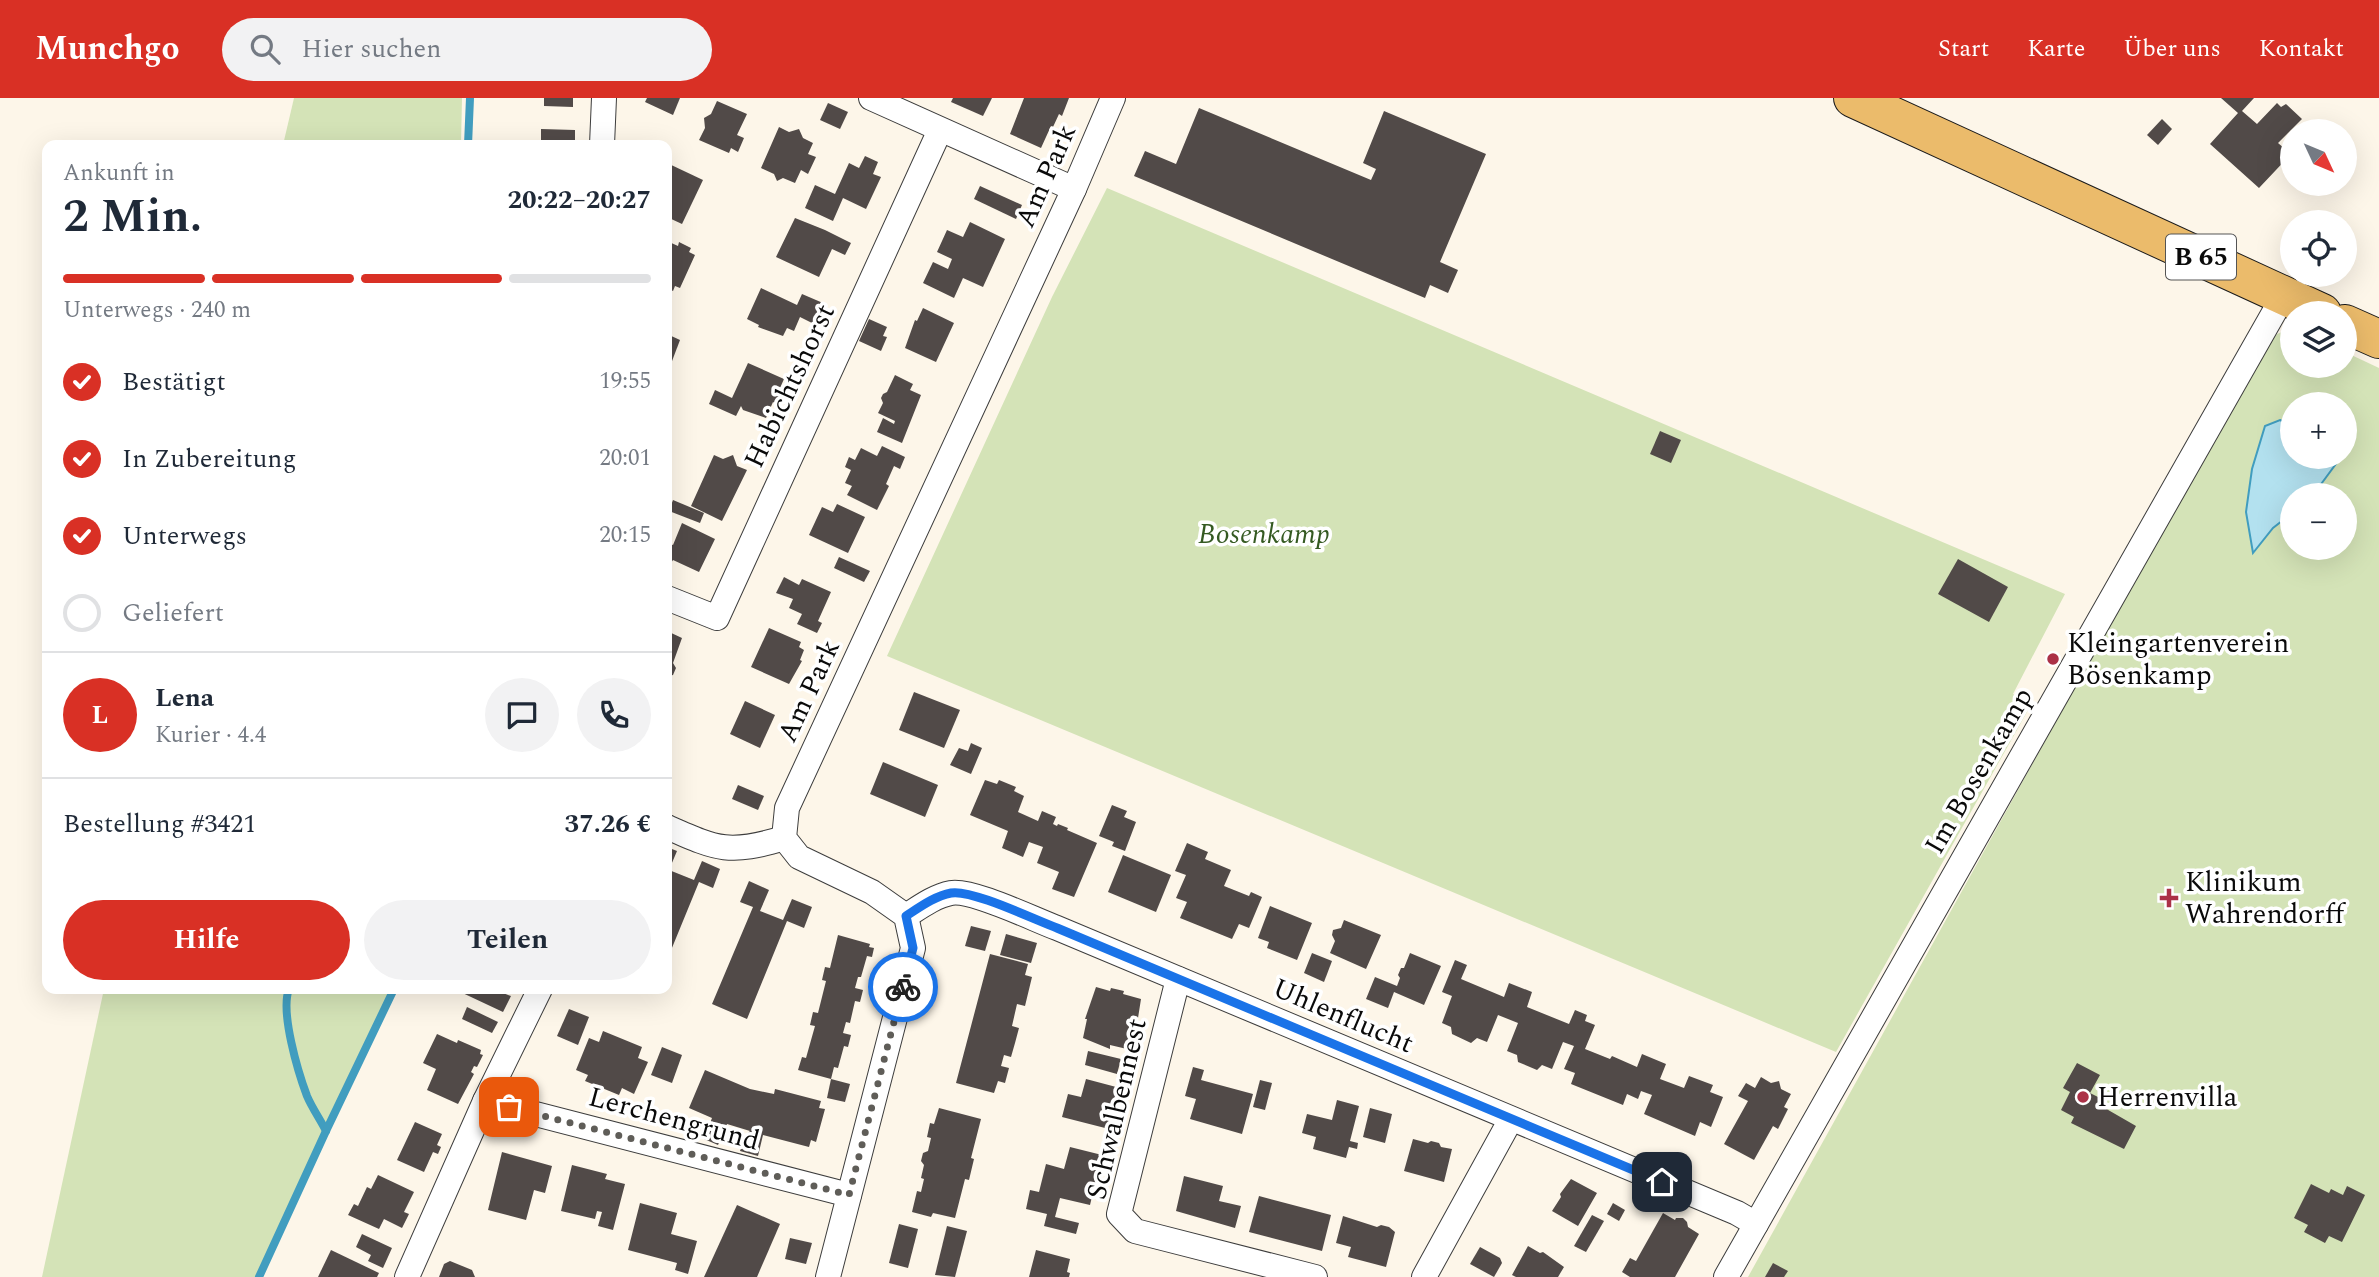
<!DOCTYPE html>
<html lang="de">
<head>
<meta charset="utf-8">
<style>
  :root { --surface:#fff; --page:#f2f2f3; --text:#1f2937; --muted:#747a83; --line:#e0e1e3; --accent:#d93025 }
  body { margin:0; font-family:Spectral,serif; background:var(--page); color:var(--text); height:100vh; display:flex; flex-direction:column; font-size:26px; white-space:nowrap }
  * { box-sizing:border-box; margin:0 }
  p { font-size:23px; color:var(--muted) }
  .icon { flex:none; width:38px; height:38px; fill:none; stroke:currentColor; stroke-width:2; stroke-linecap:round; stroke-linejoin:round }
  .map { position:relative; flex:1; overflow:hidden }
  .side { position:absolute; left:42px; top:42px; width:630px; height:854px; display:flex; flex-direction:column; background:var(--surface); border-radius:14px; box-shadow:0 7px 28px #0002 }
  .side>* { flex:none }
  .needle { width:46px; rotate:134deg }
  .controls { position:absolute; left:2280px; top:21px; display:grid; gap:14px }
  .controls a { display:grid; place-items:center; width:77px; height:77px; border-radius:50%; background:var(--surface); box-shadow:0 7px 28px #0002; font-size:35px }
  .pin { position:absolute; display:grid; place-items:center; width:60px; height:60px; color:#fff; margin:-30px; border-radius:14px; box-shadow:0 4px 10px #0006 }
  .courier { position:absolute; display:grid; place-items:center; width:70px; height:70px; margin:-35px; border:5px solid #1a73e8; border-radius:50%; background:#fff; color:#222; box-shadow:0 2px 9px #0007 }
  .headline em { font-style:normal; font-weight:700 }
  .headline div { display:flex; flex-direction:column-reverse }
  .headline { display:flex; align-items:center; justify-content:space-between; height:119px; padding:0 21px }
  h1 { font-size:46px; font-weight:700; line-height:52px }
  .bar { display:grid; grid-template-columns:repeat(4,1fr); gap:10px 7px; align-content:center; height:84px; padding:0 21px }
  .bar i { height:9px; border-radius:5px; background:var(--line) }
  .bar .on { background:var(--accent) }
  .bar p { grid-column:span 4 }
  .line { display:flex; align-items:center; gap:18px; padding:0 21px; border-top:2px solid var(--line) }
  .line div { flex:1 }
  .round { display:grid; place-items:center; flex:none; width:74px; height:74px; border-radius:37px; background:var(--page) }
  ol { padding:0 21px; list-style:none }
  li { display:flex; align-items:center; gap:21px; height:77px }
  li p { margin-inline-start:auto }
  li .icon { padding:7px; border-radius:50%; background:var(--accent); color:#fff; stroke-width:4 }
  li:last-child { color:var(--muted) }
  li i { width:38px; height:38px; border:4px solid var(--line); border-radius:50% }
  .cta { display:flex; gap:14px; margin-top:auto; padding:14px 21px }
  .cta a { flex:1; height:80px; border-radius:42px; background:var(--accent); color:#fff; font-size:28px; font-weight:700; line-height:80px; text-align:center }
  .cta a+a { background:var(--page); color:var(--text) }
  header { display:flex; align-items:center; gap:42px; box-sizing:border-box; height:98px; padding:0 35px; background:var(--accent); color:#fff }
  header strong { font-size:33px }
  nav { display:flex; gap:38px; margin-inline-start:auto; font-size:24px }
  .search { width:490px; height:63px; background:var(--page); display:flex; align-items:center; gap:18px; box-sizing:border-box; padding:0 24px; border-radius:38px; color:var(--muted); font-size:26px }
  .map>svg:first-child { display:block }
  .green { fill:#d4e3b7; fill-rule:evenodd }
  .water { fill:#b3e1ef; stroke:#419dbf; stroke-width:2 }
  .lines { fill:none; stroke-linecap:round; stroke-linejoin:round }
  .stream { stroke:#419dbf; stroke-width:8 }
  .building { fill:#514a48 }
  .street-casing { stroke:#3d3d3d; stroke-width:26 }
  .primary-casing { stroke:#1b1b1b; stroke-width:40 }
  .street { stroke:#fff; stroke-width:24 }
  .primary { stroke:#ebbb6b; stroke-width:38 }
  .done { stroke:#5f5d58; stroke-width:7; stroke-dasharray:0 12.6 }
  .route { stroke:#1a73e8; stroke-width:9 }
  .poi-dot { fill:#ab3147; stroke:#fff; stroke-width:2.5 }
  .labels { text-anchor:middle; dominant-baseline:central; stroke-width:7; stroke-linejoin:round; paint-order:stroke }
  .shield { fill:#fff; stroke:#545454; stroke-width:2 }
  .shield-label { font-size:26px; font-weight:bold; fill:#0a0a0a }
  .street-label { font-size:28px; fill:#0a0a0a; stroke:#fff }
  .park-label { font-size:28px; font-style:italic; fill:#355a22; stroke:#fff }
  .poi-label { font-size:28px; fill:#0a0a0a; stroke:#fff; text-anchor:start }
</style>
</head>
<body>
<header>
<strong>Munchgo</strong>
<div class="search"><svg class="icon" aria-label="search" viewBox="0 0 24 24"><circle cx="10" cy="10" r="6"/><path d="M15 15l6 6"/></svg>Hier suchen</div>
<nav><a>Start</a><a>Karte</a><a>Über uns</a><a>Kontakt</a></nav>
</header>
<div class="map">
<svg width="2379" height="1179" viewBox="0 0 2379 1179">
  <rect width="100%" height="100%" fill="#fdf6e9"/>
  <g class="green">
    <polygon points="294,0 462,0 461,47 283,47"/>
    <polygon points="1107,90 2065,496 2013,596 2031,607 1836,954 887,558 1052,199"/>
    <path d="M2292 230V268H2345V254L2379 270V1179H1748L2264 248 2277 236ZM2292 306H2345V359H2292ZM2292 397H2345V450H2292Z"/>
    <polygon points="104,891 396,891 260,1179 42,1179"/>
  </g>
  <polygon class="water" points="2280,322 2292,328 2292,359 2341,359 2313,397 2292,397 2292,415 2273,430 2253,455 2246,414 2252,371 2265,328"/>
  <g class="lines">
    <g class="stream">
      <polyline points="468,47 470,0"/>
      <path d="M289 891C280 914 298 974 307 998 312 1010 320 1021 326 1033"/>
      <polyline points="259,1179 326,1033 394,891"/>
    </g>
  </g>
  <g class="building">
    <polygon points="544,0 573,0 573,9 544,8"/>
    <polygon points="647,0 680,0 673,17 645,4"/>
    <polygon points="953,0 992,0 983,18 951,4"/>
    <polygon points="1024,0 1069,0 1062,18 1059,16 1053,29 1051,28 1041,50 1010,36"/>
    <polygon points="2221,0 2254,0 2242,13 2257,26 2277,5 2281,9 2286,6 2302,21 2278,45 2291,56 2259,90 2210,46 2238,15"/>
    <polygon points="717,3 747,16 737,37 744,40 738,54 731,50 729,55 699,42 705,30 704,20 711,16"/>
    <polygon points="828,5 848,14 840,31 820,22"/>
    <polygon points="1199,10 1371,82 1376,71 1363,65 1384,13 1486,56 1440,164 1458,172 1448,195 1430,187 1425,200 1134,78 1145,53 1176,66"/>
    <polygon points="2162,21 2172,31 2158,47 2147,37"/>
    <polygon points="779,29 789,34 799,31 803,40 813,45 808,56 816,59 808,76 801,72 795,85 783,80 777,83 774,76 761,70"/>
    <polygon points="541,31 575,32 575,47 541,47"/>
    <polygon points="865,58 878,64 873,76 881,79 866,111 843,100 833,123 805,110 815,87 835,96 849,65 859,70"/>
    <polygon points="667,65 703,82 682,126 667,119"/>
    <polygon points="980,88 1022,107 1016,121 974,101"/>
    <polygon points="795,120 825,132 851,145 845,157 832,151 819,179 776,159"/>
    <polygon points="970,124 1005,141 983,189 963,180 954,200 923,185 933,164 948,171 952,161 937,154 947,132 963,139"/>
    <polygon points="667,143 678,148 679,144 691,150 689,154 695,157 680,190 675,188 673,193 667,190"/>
    <polygon points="761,190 797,207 802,196 823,205 814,226 800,219 794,233 787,230 783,238 758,229 759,227 747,221"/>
    <polygon points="923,210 954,225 936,264 905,250 915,222 917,223"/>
    <polygon points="869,221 887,229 883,238 887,239 881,253 859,243"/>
    <polygon points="667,236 680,242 669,271 667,269"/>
    <polygon points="748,265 784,281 780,290 785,292 778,307 773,304 766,320 743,312 741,308 736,318 709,306 715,292 732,300"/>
    <polygon points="895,277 913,286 910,292 921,297 902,345 877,334 883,320 894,326 895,323 878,315 883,305 881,300 883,296 887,294"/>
    <polygon points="1660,333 1681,342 1671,365 1650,356"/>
    <polygon points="882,348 905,359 900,371 894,368 886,386 889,388 877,412 847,397 852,388 845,385 851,372 845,369 849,359 855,362 861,350 877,358"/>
    <polygon points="714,357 723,361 733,357 737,368 747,372 722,423 691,408"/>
    <polygon points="673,402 704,415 700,425 669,413"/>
    <polygon points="837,406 865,419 848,455 809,437 822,409 833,414"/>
    <polygon points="682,425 715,441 699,474 673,462 671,465 667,463 667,448 668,445 673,447"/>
    <polygon points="839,459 870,473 864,484 834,470"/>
    <polygon points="1958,461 2008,489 1989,524 1938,496"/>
    <polygon points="784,479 799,487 802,481 831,494 818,523 822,525 817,535 797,526 802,516 789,510 793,501 776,495"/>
    <polygon points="769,530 801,544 799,549 804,552 800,562 802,563 789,586 751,569"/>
    <polygon points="667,533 682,540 673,565 676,570 673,577 669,578 667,577"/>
    <polygon points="914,594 960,612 944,650 899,632"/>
    <polygon points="745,603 775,617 760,650 730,636"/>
    <polygon points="971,645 982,650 971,676 950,667 959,650 968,653"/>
    <polygon points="883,664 938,687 925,719 870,696"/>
    <polygon points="985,682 997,686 999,682 1016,689 1014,693 1024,698 1018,714 1038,723 1042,713 1056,719 1053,726 1057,728 1058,726 1068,730 1067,732 1097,745 1074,799 1052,791 1059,774 1037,765 1043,749 1029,744 1023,759 1002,750 1008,733 970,717"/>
    <polygon points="738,687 764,698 758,712 732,701"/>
    <polygon points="1112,707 1127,713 1124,719 1136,724 1125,753 1112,748 1114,744 1099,738"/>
    <polygon points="1187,745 1208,754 1205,761 1231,772 1224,788 1249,798 1251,794 1262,799 1249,830 1239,826 1232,841 1180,820 1187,804 1176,800 1186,777 1175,773"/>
    <polygon points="667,749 677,753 669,772 694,782 702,763 720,771 713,790 699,784 667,862"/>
    <polygon points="1123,757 1171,777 1156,814 1108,794"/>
    <polygon points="749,783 769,792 760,813 783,822 792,801 812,809 804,830 787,823 747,921 712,906 753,809 740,804"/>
    <polygon points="1270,808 1312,825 1297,862 1267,850 1269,844 1258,840"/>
    <polygon points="1344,822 1381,837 1366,871 1330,855 1335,843 1332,837 1333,832 1341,830"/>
    <polygon points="971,828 991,833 985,853 965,848"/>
    <polygon points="1006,836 1037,845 1031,865 1000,857"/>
    <polygon points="838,837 870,846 869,849 874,850 872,859 867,858 861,879 858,879 855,890 863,892 860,904 855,903 850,925 846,924 843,935 851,937 848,949 844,948 838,970 834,969 831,981 798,972 802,959 806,960 815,928 810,927 813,914 818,915 826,883 822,882 825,869 830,870"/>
    <polygon points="1312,855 1332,863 1324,884 1304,875"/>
    <polygon points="1410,855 1441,868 1424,907 1394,894 1388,910 1366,901 1375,879 1397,888 1400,880 1398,877 1401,870 1404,870"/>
    <polygon points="990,856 1028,866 1025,877 1032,879 1025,908 1017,906 1012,928 1019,930 1015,945 1011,959 1004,957 1001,968 1009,970 1005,985 998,983 994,995 956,985"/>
    <polygon points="1455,862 1467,867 1461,881 1504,899 1509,885 1532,894 1527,909 1569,926 1575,912 1587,917 1585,923 1595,927 1585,951 1610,961 1612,958 1637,969 1642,956 1666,966 1660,981 1684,990 1689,978 1713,987 1710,994 1723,999 1711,1029 1700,1024 1695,1038 1644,1016 1652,997 1641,993 1638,1001 1627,996 1623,1007 1571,986 1575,975 1564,971 1574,948 1563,944 1552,971 1542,967 1537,972 1518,964 1517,957 1507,953 1518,925 1498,917 1487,944 1477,940 1471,945 1452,936 1451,929 1442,925 1452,898 1442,894"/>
    <polygon points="1096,889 1110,893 1111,890 1124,893 1123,896 1141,901 1138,920 1127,951 1110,947 1110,951 1083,940 1087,921 1085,921"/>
    <polygon points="454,891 505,891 503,895 511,898 503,914"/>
    <polygon points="467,909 498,924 492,935 462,921"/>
    <polygon points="569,911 589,919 578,947 557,938"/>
    <polygon points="603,933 642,949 638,960 648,964 634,996 622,990 619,997 585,983 588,977 576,972 589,940 599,944"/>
    <polygon points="437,936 457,945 458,942 481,952 480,956 483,957 477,969 474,968 471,974 474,976 458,1006 427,992 436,971 423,965"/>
    <polygon points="662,949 682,957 672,985 651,977"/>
    <polygon points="1088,953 1121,961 1117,976 1085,967"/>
    <polygon points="2077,965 2100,977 2090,995 2106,1003 2103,1009 2136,1028 2124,1051 2071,1025 2074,1019 2061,1012 2070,994 2063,990"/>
    <polygon points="1193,969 1204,972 1201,982 1253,996 1242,1036 1190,1021 1196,1001 1185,998"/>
    <polygon points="705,972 750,991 774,996 775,991 821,1003 819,1010 825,1011 816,1044 811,1042 809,1049 763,1037 758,1058 740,1053 744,1039 750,1033 727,1026 718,1047 704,1041 712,1020 689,1010"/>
    <polygon points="1761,979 1771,985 1779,983 1781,991 1791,996 1784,1009 1788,1011 1778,1031 1773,1028 1754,1062 1724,1046 1748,1003 1738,998 1746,985 1755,990"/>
    <polygon points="831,981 850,986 845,1004 827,1000"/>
    <polygon points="1086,981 1120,990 1109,1031 1062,1019 1068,996 1081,999"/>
    <polygon points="1260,982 1272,985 1265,1012 1253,1009"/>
    <polygon points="1337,1002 1359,1008 1350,1043 1358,1045 1357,1051 1349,1049 1346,1060 1313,1051 1316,1039 1302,1035 1307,1016 1332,1022"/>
    <polygon points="939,1010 981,1021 971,1060 974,1061 969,1082 965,1081 955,1120 933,1115 931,1119 912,1114 917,1093 921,1094 924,1081 921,1080 924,1067 921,1063 923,1055 928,1053 931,1040 927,1039 930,1025 934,1026"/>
    <polygon points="1370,1010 1392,1016 1385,1045 1363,1039"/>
    <polygon points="415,1024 442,1036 437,1047 441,1049 438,1056 433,1054 424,1074 397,1062"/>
    <polygon points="1413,1041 1428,1045 1431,1043 1439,1045 1441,1049 1452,1051 1444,1084 1404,1073"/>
    <polygon points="1070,1049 1102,1057 1090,1107 1060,1100 1055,1119 1079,1125 1076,1136 1044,1128 1047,1116 1026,1111 1030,1092 1039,1094 1046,1066 1064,1071"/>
    <polygon points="502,1054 552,1068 545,1095 534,1092 526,1122 488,1112"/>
    <polygon points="572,1067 607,1076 605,1081 625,1086 613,1132 598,1128 602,1114 597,1113 595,1121 561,1113"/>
    <polygon points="378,1077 414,1094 404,1114 409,1116 402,1130 384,1121 379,1131 348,1117 354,1106 358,1108 367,1089 371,1091"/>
    <polygon points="1184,1078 1223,1088 1219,1103 1241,1108 1235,1130 1176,1113"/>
    <polygon points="1571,1081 1597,1095 1578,1128 1552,1113 1561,1099 1560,1096"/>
    <polygon points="2311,1086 2329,1095 2331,1091 2343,1097 2347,1088 2365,1097 2342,1144 2329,1138 2325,1145 2304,1134 2308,1127 2294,1120"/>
    <polygon points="1259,1098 1331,1117 1322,1153 1249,1134"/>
    <polygon points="640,1105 677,1115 671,1136 697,1143 688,1176 675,1172 677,1165 628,1152"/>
    <polygon points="1613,1105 1625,1112 1619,1123 1607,1116"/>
    <polygon points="737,1107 780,1126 757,1179 704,1179"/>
    <polygon points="1663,1115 1675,1122 1676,1120 1683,1120 1687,1124 1688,1129 1699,1136 1675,1179 1630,1179 1622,1174 1630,1160 1636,1163"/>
    <polygon points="1592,1117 1604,1123 1586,1154 1574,1148"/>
    <polygon points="1343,1118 1377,1129 1381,1127 1389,1129 1395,1134 1386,1169 1348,1159 1351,1149 1336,1145"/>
    <polygon points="899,1126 918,1131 908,1170 889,1165"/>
    <polygon points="947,1128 967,1133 955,1179 935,1177"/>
    <polygon points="362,1136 392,1150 383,1170 368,1163 371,1157 356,1149"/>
    <polygon points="790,1140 812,1145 806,1166 785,1161"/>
    <polygon points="1528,1148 1540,1155 1543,1154 1564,1169 1558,1179 1516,1179 1512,1177"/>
    <polygon points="1480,1149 1500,1160 1502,1165 1494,1179 1470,1166"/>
    <polygon points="331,1152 379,1175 377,1179 318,1179"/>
    <polygon points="1036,1152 1070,1161 1067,1174 1070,1175 1069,1179 1029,1179"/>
    <polygon points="450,1163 472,1172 475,1179 439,1179 444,1166"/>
    <polygon points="1773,1165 1788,1173 1784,1179 1765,1179"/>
  </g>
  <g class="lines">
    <g class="street-casing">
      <g id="street">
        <polyline points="871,0 1074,91"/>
        <polyline points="602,47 604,0"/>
        <polyline points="667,500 717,520 940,32"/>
        <path d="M667 729C717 751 729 757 784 740"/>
        <path d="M906 818C920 809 935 798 951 795 972 791 1035 822 1057 830L1737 1115 1756 1126"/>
        <polyline points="1178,881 1119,1116 1135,1133 1315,1179"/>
        <polyline points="485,1003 849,1097"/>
        <polyline points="407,1179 485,1003 540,891"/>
        <polyline points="828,1179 913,850 906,818 872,794 799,759 784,740 787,710 1074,91 1113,0"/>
        <polyline points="1424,1179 1511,1021"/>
        <polyline points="1726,1179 2284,197"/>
      </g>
    </g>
    <g class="primary-casing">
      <g id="primary">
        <polyline points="1853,0 2322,215"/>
        <polyline points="2345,226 2379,241"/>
      </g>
    </g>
    <use href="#street" class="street"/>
    <use href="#primary" class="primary"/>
  </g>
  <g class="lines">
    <polyline class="done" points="509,1009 849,1097 903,889"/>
    <path class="route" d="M903 889 913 850 906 818C920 809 935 798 951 795 971 791 1035 822 1057 830L1662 1084"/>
  </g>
  <g class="poi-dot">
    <circle cx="2053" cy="561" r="7"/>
    <path d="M2165.5 789.5h7v7h7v7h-7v7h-7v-7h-7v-7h7z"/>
    <circle cx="2083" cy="999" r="7"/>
  </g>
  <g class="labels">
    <rect class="shield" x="2166" y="136.5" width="70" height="45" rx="5"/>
    <g class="shield-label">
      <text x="2201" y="159">B 65</text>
    </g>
    <g class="street-label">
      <text transform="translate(1046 78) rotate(-66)">Am Park</text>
      <text transform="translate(790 288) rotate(-65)">Habichtshorst</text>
      <text transform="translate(809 593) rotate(-65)">Am Park</text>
      <text transform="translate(1979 673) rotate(-60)">Im Bosenkamp</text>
      <text transform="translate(1343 918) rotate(23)">Uhlenflucht</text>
      <text transform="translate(1117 1011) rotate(-77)">Schwalbennest</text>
      <text transform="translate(674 1021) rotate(15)">Lerchengrund</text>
    </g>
    <g class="park-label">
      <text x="1264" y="436">Bosenkamp</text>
    </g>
    <g class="poi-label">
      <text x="2067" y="545">Kleingartenverein<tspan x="2067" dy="32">Bösenkamp</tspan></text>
      <text x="2185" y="784">Klinikum<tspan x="2185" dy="32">Wahrendorff</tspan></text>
      <text x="2097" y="999">Herrenvilla</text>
    </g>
  </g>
</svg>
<div class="controls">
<a><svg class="needle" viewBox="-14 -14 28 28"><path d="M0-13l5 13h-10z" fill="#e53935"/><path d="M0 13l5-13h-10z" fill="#747a83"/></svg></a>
<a><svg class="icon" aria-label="locate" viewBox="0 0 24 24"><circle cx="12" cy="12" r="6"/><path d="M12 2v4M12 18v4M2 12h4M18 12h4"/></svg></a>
<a><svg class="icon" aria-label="layers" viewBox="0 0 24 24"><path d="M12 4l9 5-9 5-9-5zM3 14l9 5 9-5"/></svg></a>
<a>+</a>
<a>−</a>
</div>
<div class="pin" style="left:509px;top:1009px;background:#ea580c"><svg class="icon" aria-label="bag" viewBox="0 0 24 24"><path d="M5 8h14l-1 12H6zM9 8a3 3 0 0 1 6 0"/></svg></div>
<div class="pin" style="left:1662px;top:1084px;background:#1f2937"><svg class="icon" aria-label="home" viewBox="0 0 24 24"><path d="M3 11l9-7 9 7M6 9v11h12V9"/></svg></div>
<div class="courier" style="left:903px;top:889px"><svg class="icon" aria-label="bike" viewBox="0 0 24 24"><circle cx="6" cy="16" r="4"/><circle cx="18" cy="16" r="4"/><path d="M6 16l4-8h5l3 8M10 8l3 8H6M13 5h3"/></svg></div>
<section class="side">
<div class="headline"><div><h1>2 Min.</h1><p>Ankunft in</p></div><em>20:22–20:27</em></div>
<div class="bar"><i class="on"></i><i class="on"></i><i class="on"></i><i></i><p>Unterwegs · 240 m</p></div>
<ol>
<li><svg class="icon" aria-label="check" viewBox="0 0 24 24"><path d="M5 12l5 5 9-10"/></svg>Bestätigt<p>19:55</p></li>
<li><svg class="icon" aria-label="check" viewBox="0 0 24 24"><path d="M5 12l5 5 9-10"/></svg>In Zubereitung<p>20:01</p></li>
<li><svg class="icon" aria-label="check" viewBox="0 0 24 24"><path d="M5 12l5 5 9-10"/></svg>Unterwegs<p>20:15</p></li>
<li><i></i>Geliefert</li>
</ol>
<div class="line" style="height:126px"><b class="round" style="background:var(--accent);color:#fff">L</b><div><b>Lena</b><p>Kurier · 4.4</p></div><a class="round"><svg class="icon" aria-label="chat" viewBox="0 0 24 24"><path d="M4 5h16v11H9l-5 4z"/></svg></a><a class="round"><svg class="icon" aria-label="phone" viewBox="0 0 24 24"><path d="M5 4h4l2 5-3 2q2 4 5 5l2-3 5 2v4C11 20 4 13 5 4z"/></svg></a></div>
<div class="line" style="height:91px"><div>Bestellung #3421</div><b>37.26 €</b></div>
<div class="cta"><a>Hilfe</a><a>Teilen</a></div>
</section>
</div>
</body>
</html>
